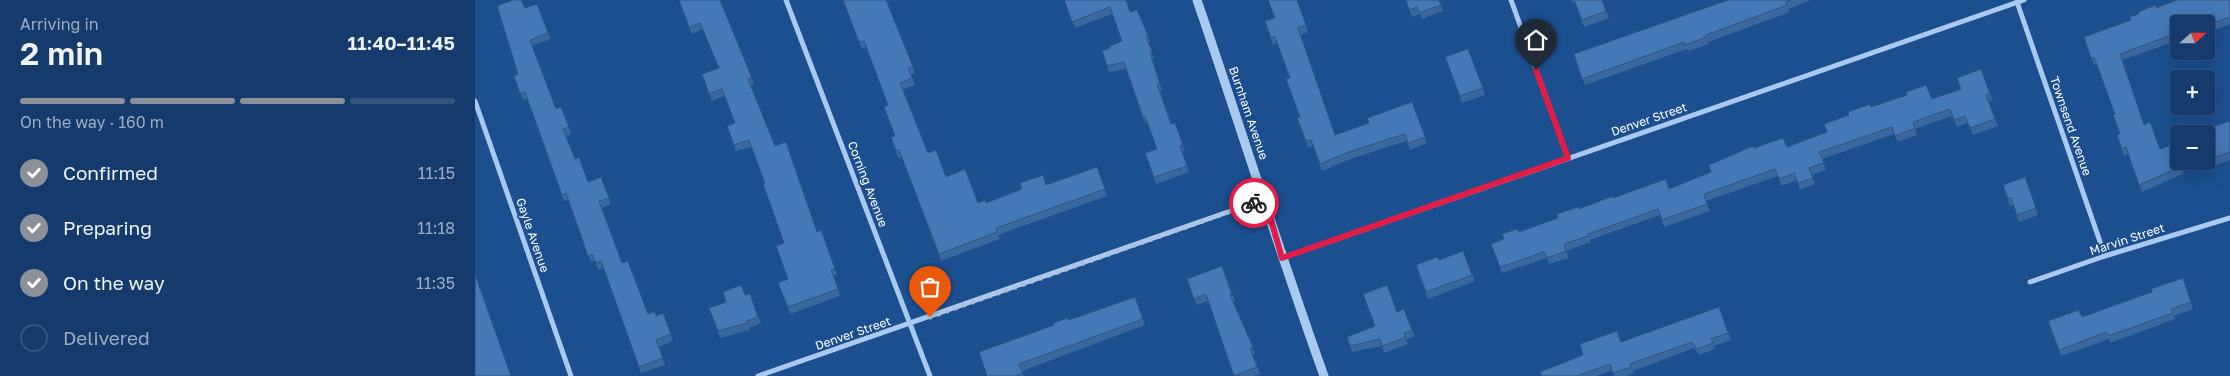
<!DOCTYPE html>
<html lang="en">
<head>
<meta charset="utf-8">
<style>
  :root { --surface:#143b6b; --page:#214673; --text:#f1f3f6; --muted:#9dadc1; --line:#33557e; --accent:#8c9099 }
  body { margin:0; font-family:"Golos Text",sans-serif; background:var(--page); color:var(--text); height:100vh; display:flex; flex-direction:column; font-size:19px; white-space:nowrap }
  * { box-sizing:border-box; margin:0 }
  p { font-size:16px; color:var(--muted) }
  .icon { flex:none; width:28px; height:28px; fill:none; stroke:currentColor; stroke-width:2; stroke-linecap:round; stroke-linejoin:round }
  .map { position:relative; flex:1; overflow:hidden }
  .details { display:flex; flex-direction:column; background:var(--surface); width:475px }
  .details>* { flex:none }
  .needle { width:32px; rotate:69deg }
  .fabs { position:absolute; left:1695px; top:15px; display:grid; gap:10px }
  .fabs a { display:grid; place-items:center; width:45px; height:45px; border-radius:5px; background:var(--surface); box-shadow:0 5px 20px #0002,0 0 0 1px var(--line); font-size:25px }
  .pin { position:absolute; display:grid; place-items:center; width:42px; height:42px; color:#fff; margin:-51px -21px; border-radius:50% 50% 50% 0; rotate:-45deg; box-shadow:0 0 5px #0007 }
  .pin .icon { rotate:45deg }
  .courier { position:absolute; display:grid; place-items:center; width:50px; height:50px; margin:-25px; border:4px solid #e11d48; border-radius:50%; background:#fff; color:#222; box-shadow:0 1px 6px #0007 }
  .headline em { font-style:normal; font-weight:600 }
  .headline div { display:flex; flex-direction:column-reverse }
  .headline { display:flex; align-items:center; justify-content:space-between; height:85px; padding:0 20px }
  h1 { font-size:32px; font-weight:600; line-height:38px }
  .bar { display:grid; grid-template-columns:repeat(4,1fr); gap:8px 5px; align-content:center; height:60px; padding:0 20px }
  .bar i { height:6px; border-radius:4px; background:var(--line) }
  .bar .on { background:var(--accent) }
  .bar p { grid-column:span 4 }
  ol { padding:0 20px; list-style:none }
  li { display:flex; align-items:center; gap:15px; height:55px }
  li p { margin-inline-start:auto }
  li .icon { padding:5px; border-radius:50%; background:var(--accent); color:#fff; stroke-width:4 }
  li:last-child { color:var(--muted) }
  li i { width:28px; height:28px; border:2px solid var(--line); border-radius:50% }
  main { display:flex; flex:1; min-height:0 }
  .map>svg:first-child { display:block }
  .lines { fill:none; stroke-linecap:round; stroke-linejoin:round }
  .minor { stroke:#a9c9ee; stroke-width:5 }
  .tertiary { stroke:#a9c9ee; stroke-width:9 }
  .wall { fill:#3a679d }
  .building { fill:#4478b7; stroke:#305480 }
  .done { stroke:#afc1d8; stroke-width:5; stroke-dasharray:0 9 }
  .route { stroke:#e11d48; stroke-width:6 }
  .labels { text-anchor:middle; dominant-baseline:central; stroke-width:4; stroke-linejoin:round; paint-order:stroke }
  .street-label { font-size:12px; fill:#fff; stroke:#1b4f8f }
</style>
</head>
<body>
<main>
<section class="details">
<div class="headline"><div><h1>2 min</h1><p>Arriving in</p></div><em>11:40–11:45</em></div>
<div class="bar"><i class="on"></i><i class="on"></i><i class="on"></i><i></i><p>On the way · 160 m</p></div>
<ol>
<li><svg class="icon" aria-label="check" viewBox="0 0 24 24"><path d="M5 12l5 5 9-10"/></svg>Confirmed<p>11:15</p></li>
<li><svg class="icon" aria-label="check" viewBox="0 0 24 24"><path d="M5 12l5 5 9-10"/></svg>Preparing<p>11:18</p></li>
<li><svg class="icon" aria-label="check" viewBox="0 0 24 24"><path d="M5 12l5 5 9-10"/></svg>On the way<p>11:35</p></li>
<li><i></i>Delivered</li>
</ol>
</section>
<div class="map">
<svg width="1755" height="376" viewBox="0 0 1755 376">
  <rect width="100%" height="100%" fill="#1b4f8f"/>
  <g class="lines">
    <g class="minor">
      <polyline points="311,0 455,376"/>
      <polyline points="1036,0 1093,158"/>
      <polyline points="1542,2 1630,256"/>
      <polyline points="0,101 96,376"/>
      <polyline points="807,258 1549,0"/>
      <polyline points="1555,282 1630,256 1755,218"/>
      <polyline points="283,376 790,199"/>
    </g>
    <path class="tertiary" d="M722 0C765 125 804 251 849 376"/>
  </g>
  <g class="wall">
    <polygon points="204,0 277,78 279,84 275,86 300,146 342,232 346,230 362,275 359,276 365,296 315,314 303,283 313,279 309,243 290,183 276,147 261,151 252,126 260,123 249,96 237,101 227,74 244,68 228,29 217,34"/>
    <polygon points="368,0 411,0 440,73 436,75 440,85 428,89 453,153 471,177 503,203 511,203 571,185 622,167 632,196 523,235 525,239 466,261 427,157 423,158 416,137 420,136 413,105 391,47 387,49"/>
    <polygon points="589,0 651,0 655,12 673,35 675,42 673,42 679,59 677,60 687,90 685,91 697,124 700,123 710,151 707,152 714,172 681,184 670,153 682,149 673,122 670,123 651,69 634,72 627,51 635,48 647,41 637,14 600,28"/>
    <polygon points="822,0 833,32 826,35 860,135 894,123 937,102 952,143 935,150 932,141 878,158 847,171 838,146 833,148 822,118 825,117 815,78 802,43 798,45 790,21 800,18"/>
    <polygon points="931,0 964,0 968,11 947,19 945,14 937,17"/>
    <polygon points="1096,0 1127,0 1134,18 1109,27 1100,2 1097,3"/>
    <polygon points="1253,0 1336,0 1314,9 1315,12 1233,42 1234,44 1213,51 1212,49 1110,85 1099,54"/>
    <polygon points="1755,0 1755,24 1731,33 1731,24 1704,24 1704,34 1697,36 1699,42 1647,60 1669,124 1685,149 1697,145 1708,174 1667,192 1653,154 1649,156 1644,142 1645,134 1640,114 1622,64 1619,65 1609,37 1656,20 1681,8"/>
    <polygon points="62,4 76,39 57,46 81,109 94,127 96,134 91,136 100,159 113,182 126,177 136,204 126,208 147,263 173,314 181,316 188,313 198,341 183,347 190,365 166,373 129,267 123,270 120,261 116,262 93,200 89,201 52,99 48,100 39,76 43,74 50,8"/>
    <polygon points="993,49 1010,95 987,103 970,57"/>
    <polygon points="1506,69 1518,100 1514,102 1523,126 1498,135 1493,123 1482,127 1477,116 1440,129 1442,135 1423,142 1419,134 1347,159 1351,170 1337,175 1340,184 1325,190 1322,180 1306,186 1303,176 1231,201 1235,211 1189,227 1185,215 1115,240 1116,242 1091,251 1094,258 1074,264 1072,258 1027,273 1016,244 1029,239 1044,232 1083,218 1104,209 1138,198 1194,189 1236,172 1279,148 1312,147 1352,132 1396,107 1457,99 1486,89"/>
    <polygon points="1755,121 1755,160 1735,167 1731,158"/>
    <polygon points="1550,177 1563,215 1544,222 1538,205 1535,206 1528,185"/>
    <polygon points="988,251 1000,281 953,299 941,265 964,260"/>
    <polygon points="747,266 760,301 758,302 780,354 778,355 785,374 779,376 759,376 733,301 722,305 712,279"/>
    <polygon points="1708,278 1718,309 1699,316 1700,319 1635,343 1634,339 1586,356 1573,321 1607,317 1677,292"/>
    <polygon points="275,294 286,323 274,328 275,330 245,338 234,308"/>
    <polygon points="660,297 670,325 547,371 549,376 512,376 594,320"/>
    <polygon points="1244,307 1256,340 1239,346 1240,349 1224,355 1219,348 1158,371 1159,373 1151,376 1139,376 1137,370 1122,376 1067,376 1147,342"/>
    <polygon points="929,309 940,336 931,340 933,344 909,353 907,346 877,352 872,337 900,326 922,312"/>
  </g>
  <g class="building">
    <polygon points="38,0 46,0 50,8 62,4 73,33 55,40 81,109 86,107 94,127 88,129 100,159 104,157 113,182 126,177 134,198 124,201 147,263 153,261 173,314 180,312 181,316 188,313 196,334 181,340 188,358 164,367 126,261 121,263 117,254 113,256 91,193 87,195 50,92 45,94 39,76 43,74 22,6"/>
    <polygon points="204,0 245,0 277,78 273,79 300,146 311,142 342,232 346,230 360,269 356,270 363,289 313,307 303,283 313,279 301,246 309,243 288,184 290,183 274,140 259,145 252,126 260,123 247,89 234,94 227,74 244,68 225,23 214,27"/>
    <polygon points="368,0 411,0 438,66 433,68 437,78 425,83 453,153 461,150 471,177 490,169 503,203 510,200 511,203 547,189 545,183 568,175 571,185 622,167 630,189 521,228 522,232 464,254 424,150 421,151 416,137 420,136 409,107 413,105 389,41 384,42"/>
    <polygon points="589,0 651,0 655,12 662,10 673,35 671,36 677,52 675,53 685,84 682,84 696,124 700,123 708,145 705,146 712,166 679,177 670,153 682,149 670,116 668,117 649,62 632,66 627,51 635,48 635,46 647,41 635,7 597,22"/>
    <polygon points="793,0 822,0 831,25 823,28 860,135 894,123 892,118 937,102 950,137 933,143 930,134 876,151 845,164 836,140 831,141 822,118 825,117 811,79 815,78 800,37 796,38 790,21 800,18"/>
    <polygon points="931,0 964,0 966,5 944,13 942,7 934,10"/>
    <polygon points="1099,0 1127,0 1131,11 1107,20"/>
    <polygon points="1253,0 1316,0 1311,2 1312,5 1231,35 1231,37 1210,45 1209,42 1107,79 1099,54"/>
    <polygon points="1702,0 1755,0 1755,17 1731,25 1731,24 1727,24 1725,19 1711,24 1704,24 1704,26 1694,30 1696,35 1645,54 1669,125 1675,122 1685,149 1697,145 1705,167 1664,185 1651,147 1647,149 1642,135 1645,134 1638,115 1640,114 1619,57 1616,58 1609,37 1656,20 1654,17 1664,14 1663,12 1681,5 1681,8"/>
    <polygon points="993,49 1008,88 985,96 970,57"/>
    <polygon points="1506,69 1515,94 1511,95 1520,119 1495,128 1490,116 1479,120 1475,109 1438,122 1440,128 1420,136 1417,127 1344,152 1349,163 1334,168 1338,178 1323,183 1319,173 1304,179 1300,169 1229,194 1232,204 1187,220 1183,209 1113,234 1113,236 1089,244 1091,251 1072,258 1069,252 1025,267 1016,244 1029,239 1027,234 1042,229 1044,232 1083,218 1082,214 1103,207 1104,209 1138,196 1138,198 1191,179 1194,189 1236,172 1234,165 1278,146 1279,148 1308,138 1312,147 1352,132 1349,124 1374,115 1373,112 1395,104 1396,107 1432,95 1431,92 1451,85 1457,99 1486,89 1482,78"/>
    <polygon points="1755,121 1755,152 1732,160 1731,158 1731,134 1723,134 1722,132"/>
    <polygon points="1550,177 1561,208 1542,215 1536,198 1533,199 1528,185"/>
    <polygon points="988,251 997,275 951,292 941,265 962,257 964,260"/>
    <polygon points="747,266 757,295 755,295 778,347 775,348 782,367 759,376 731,294 719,299 712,279"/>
    <polygon points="0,274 36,376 0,376"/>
    <polygon points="1708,278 1716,302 1696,309 1698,313 1633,336 1631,332 1584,350 1573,321 1604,310 1607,317 1677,292 1676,289"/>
    <polygon points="266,285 270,295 275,294 283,317 272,321 272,323 243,331 234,308 251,302 248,292"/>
    <polygon points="912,285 922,312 929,309 937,330 929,333 930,338 907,346 905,339 875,346 872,337 900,326 888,294"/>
    <polygon points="660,297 668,319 544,364 548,373 540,376 512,376 504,352 579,325 578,323 593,318 594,320"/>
    <polygon points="1244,307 1253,333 1236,339 1238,343 1222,349 1217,342 1155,364 1156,367 1138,373 1135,364 1104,375 1104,376 1067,376 1065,372 1108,355 1105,344 1142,331 1146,342"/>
  </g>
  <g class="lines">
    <polyline class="done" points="455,317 779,203"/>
    <polyline class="route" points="779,203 790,199 807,258 1093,158 1061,70"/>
  </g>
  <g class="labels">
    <g class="street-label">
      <text transform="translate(774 113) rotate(71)">Burnham Avenue</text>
      <text transform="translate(1174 119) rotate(-19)">Denver Street</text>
      <text transform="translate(1596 126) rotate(71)">Townsend Avenue</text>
      <text transform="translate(393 184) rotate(69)">Corning Avenue</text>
      <text transform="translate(58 235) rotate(71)">Gayle Avenue</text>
      <text transform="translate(1652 239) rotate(-18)">Marvin Street</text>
      <text transform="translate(378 333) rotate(-19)">Denver Street</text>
    </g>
  </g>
</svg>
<div class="fabs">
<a><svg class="needle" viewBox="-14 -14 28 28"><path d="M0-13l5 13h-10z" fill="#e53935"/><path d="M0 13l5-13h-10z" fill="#9dadc1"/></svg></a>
<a>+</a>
<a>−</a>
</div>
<div class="pin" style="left:455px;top:317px;background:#ea580c"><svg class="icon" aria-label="bag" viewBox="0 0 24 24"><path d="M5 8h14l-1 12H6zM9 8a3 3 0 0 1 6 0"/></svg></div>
<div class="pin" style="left:1061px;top:70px;background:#1f2937"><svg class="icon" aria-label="home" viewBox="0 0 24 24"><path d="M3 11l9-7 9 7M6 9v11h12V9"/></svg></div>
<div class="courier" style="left:779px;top:203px"><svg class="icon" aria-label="bike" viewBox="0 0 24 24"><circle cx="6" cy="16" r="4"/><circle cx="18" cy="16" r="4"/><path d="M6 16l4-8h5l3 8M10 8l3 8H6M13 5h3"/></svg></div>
</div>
</main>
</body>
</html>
